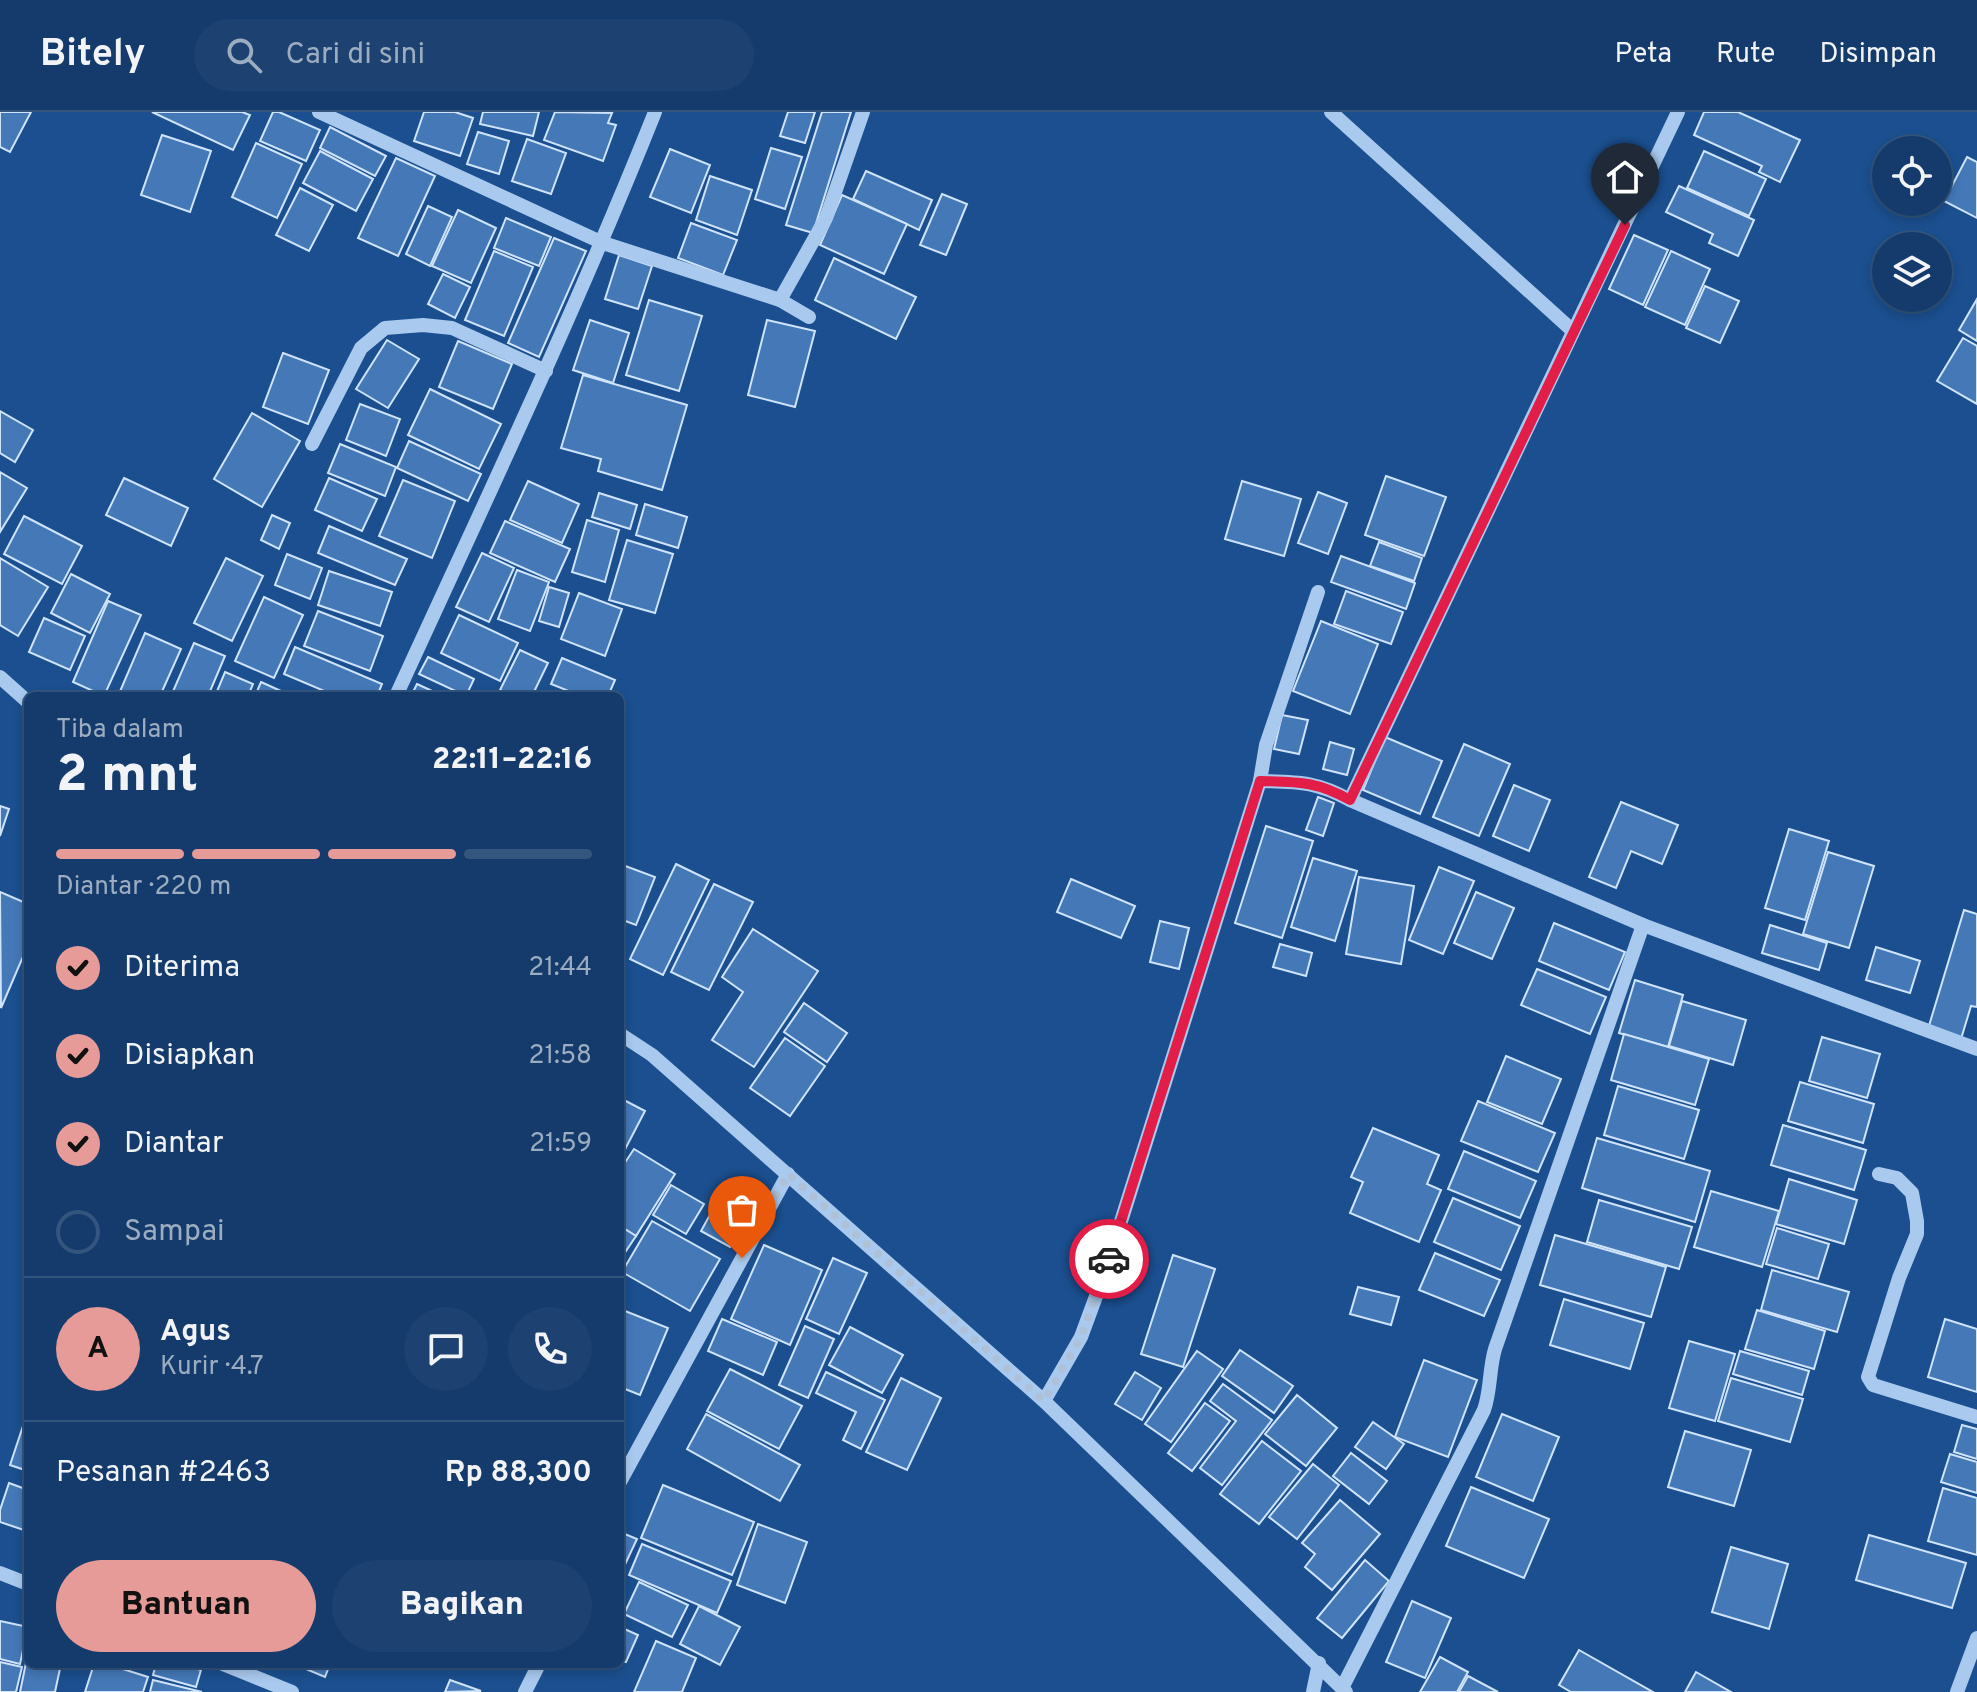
<!DOCTYPE html>
<html lang="id">
<head>
<meta charset="utf-8">
<style>
  :root { --surface:#143b6b; --page:#1d4271; --text:#f1f3f6; --muted:#9dadc1; --line:#33557e; --accent:#e69b98 }
  body { margin:0; font-family:Overpass,sans-serif; background:var(--page); color:var(--text); height:100vh; display:flex; flex-direction:column; font-size:30px; white-space:nowrap }
  * { box-sizing:border-box; margin:0 }
  p { font-size:26px; color:var(--muted) }
  .icon { flex:none; width:44px; height:44px; fill:none; stroke:currentColor; stroke-width:2; stroke-linecap:round; stroke-linejoin:round }
  .map { position:relative; flex:1; overflow:hidden }
  .sheet { position:absolute; left:24px; top:580px; width:600px; height:976px; display:flex; flex-direction:column; background:var(--surface); border-radius:12px; box-shadow:0 4px 12px #0003,0 0 0 2px var(--line) }
  .sheet>* { flex:none }
  .buttons { position:absolute; left:1872px; top:24px; display:grid; gap:16px }
  .buttons a { display:grid; place-items:center; width:80px; height:80px; border-radius:50%; background:var(--surface); box-shadow:0 4px 12px #0003,0 0 0 2px var(--line); font-size:40px }
  .pin { position:absolute; display:grid; place-items:center; width:68px; height:68px; color:#fff; margin:-82px -34px; border-radius:50% 50% 50% 0; rotate:-45deg; box-shadow:0 0 8px #0007 }
  .pin .icon { rotate:45deg }
  .courier { position:absolute; display:grid; place-items:center; width:80px; height:80px; margin:-40px; border:6px solid #e11d48; border-radius:50%; background:#fff; color:#222; box-shadow:0 2px 10px #0007 }
  .head em { font-style:normal; font-weight:800 }
  .head div { display:flex; flex-direction:column-reverse }
  .head { display:flex; align-items:center; justify-content:space-between; height:136px; padding:0 32px }
  h1 { font-size:52px; font-weight:800; line-height:60px }
  .bar { display:grid; grid-template-columns:repeat(4,1fr); gap:12px 8px; align-content:center; height:96px; padding:0 32px }
  .bar i { height:10px; border-radius:6px; background:var(--line) }
  .bar .on { background:var(--accent) }
  .bar p { grid-column:span 4 }
  .line { display:flex; align-items:center; gap:20px; padding:0 32px; border-top:2px solid var(--line) }
  .line div { flex:1 }
  .round { display:grid; place-items:center; flex:none; width:84px; height:84px; border-radius:42px; background:var(--page) }
  ol { padding:0 32px; list-style:none }
  li { display:flex; align-items:center; gap:24px; height:88px }
  li p { margin-inline-start:auto }
  li .icon { padding:8px; border-radius:50%; background:var(--accent); color:#111; stroke-width:4 }
  li:last-child { color:var(--muted) }
  li i { width:44px; height:44px; border:4px solid var(--line); border-radius:50% }
  .action { display:flex; gap:16px; margin-top:auto; padding:16px 32px }
  .action a { flex:1; height:92px; border-radius:48px; background:var(--accent); color:#111; font-size:32px; font-weight:800; line-height:92px; text-align:center }
  .action a+a { background:var(--page); color:var(--text) }
  header { display:flex; align-items:center; gap:48px; box-sizing:border-box; height:112px; padding:0 40px; background:var(--surface); border-bottom:2px solid var(--line) }
  header strong { font-size:38px }
  nav { display:flex; gap:44px; margin-inline-start:auto; font-size:28px }
  .search { width:560px; height:72px; background:var(--page); display:flex; align-items:center; gap:20px; box-sizing:border-box; padding:0 28px; border-radius:44px; color:var(--muted); font-size:30px }
  .map>svg:first-child { display:block }
  .building { fill:#4478b7; stroke:#cfe3fa; stroke-width:2 }
  .lines { fill:none; stroke-linecap:round; stroke-linejoin:round }
  .minor { stroke:#a9c9ee; stroke-width:14 }
  .done { stroke:#afc1d8; stroke-width:8; stroke-dasharray:0 14.4 }
  .route { stroke:#e11d48; stroke-width:10 }
</style>
</head>
<body>
<header>
<strong>Bitely</strong>
<div class="search"><svg class="icon" aria-label="search" viewBox="0 0 24 24"><circle cx="10" cy="10" r="6"/><path d="M15 15l6 6"/></svg>Cari di sini</div>
<nav><a>Peta</a><a>Rute</a><a>Disimpan</a></nav>
</header>
<div class="map">
<svg width="1977" height="1580" viewBox="0 0 1977 1580">
  <rect width="100%" height="100%" fill="#1b4f8f"/>
  <g class="building">
    <polygon points="0,0 31,0 10,40 0,35"/>
    <polygon points="152,0 242,0 250,3 233,38"/>
    <polygon points="273,0 279,0 320,18 306,49 260,29"/>
    <polygon points="424,0 455,0 473,6 460,44 414,29"/>
    <polygon points="483,0 539,0 533,24 480,12"/>
    <polygon points="555,0 612,1 608,11 616,13 603,49 544,28"/>
    <polygon points="788,0 815,0 805,31 780,24"/>
    <polygon points="822,0 851,0 813,121 786,113"/>
    <polygon points="1704,0 1738,0 1800,28 1780,70 1759,60 1762,54 1694,23"/>
    <polygon points="330,15 386,44 375,64 320,36"/>
    <polygon points="478,20 509,29 499,62 467,52"/>
    <polygon points="162,23 211,39 190,100 141,83"/>
    <polygon points="527,27 566,41 551,82 512,69"/>
    <polygon points="256,31 302,52 277,106 232,85"/>
    <polygon points="771,36 802,45 785,97 755,87"/>
    <polygon points="670,37 710,53 691,101 650,85"/>
    <polygon points="320,39 373,67 356,99 303,71"/>
    <polygon points="1704,39 1766,67 1749,104 1687,76"/>
    <polygon points="1967,45 1977,50 1977,106 1944,89"/>
    <polygon points="396,46 435,64 398,144 358,126"/>
    <polygon points="866,59 932,88 919,118 853,87"/>
    <polygon points="710,64 752,78 737,123 696,108"/>
    <polygon points="1679,74 1754,108 1738,144 1709,131 1713,122 1666,100"/>
    <polygon points="300,76 333,93 309,139 276,123"/>
    <polygon points="942,82 967,92 946,143 920,133"/>
    <polygon points="842,83 907,112 884,162 820,133"/>
    <polygon points="428,94 452,105 430,154 406,142"/>
    <polygon points="458,98 496,116 471,171 432,154"/>
    <polygon points="506,106 551,125 539,154 494,136"/>
    <polygon points="691,111 737,128 723,163 678,146"/>
    <polygon points="1634,123 1668,138 1643,193 1609,177"/>
    <polygon points="554,126 586,139 539,245 508,231"/>
    <polygon points="494,139 533,155 504,224 465,208"/>
    <polygon points="1671,139 1710,157 1685,213 1645,195"/>
    <polygon points="619,143 652,154 638,197 605,187"/>
    <polygon points="834,146 916,185 896,227 815,188"/>
    <polygon points="443,162 470,175 455,206 428,192"/>
    <polygon points="1705,174 1739,189 1720,231 1686,216"/>
    <polygon points="1977,187 1977,229 1959,218"/>
    <polygon points="649,188 702,204 679,279 626,263"/>
    <polygon points="590,208 629,221 613,271 573,258"/>
    <polygon points="767,208 815,219 795,295 748,283"/>
    <polygon points="1963,226 1977,234 1977,292 1937,269"/>
    <polygon points="387,228 419,247 388,296 356,277"/>
    <polygon points="458,229 512,252 493,297 439,275"/>
    <polygon points="283,241 329,258 308,312 263,295"/>
    <polygon points="583,263 687,293 662,378 598,359 601,347 561,336"/>
    <polygon points="430,277 501,312 479,357 408,323"/>
    <polygon points="360,292 400,307 386,344 346,328"/>
    <polygon points="0,299 33,318 15,350 0,341"/>
    <polygon points="252,301 300,329 262,395 214,367"/>
    <polygon points="409,329 481,362 468,389 397,356"/>
    <polygon points="340,332 396,355 385,384 328,361"/>
    <polygon points="0,360 27,376 0,420"/>
    <polygon points="1386,364 1446,385 1424,444 1365,423"/>
    <polygon points="124,366 188,396 171,434 106,403"/>
    <polygon points="329,366 377,387 362,419 315,398"/>
    <polygon points="403,368 455,389 432,446 379,424"/>
    <polygon points="528,369 579,392 562,431 510,408"/>
    <polygon points="1242,369 1301,387 1284,444 1225,427"/>
    <polygon points="1318,380 1347,391 1328,442 1298,431"/>
    <polygon points="599,381 637,393 630,417 592,405"/>
    <polygon points="645,392 687,405 678,436 636,423"/>
    <polygon points="272,403 290,411 279,437 261,428"/>
    <polygon points="24,404 82,434 62,472 4,442"/>
    <polygon points="587,408 619,418 605,470 572,460"/>
    <polygon points="505,409 570,437 555,470 490,441"/>
    <polygon points="329,414 407,447 395,473 318,441"/>
    <polygon points="627,428 673,442 655,501 609,488"/>
    <polygon points="1379,430 1422,446 1414,469 1370,454"/>
    <polygon points="482,441 514,456 489,510 456,495"/>
    <polygon points="287,442 322,456 310,487 275,473"/>
    <polygon points="1341,444 1415,471 1406,497 1331,470"/>
    <polygon points="0,446 48,475 18,524 0,513"/>
    <polygon points="226,446 263,464 232,529 194,511"/>
    <polygon points="517,458 549,470 530,519 498,507"/>
    <polygon points="329,459 392,480 380,514 318,493"/>
    <polygon points="71,462 110,482 90,521 51,501"/>
    <polygon points="549,475 569,481 559,515 539,509"/>
    <polygon points="1346,479 1403,500 1391,532 1334,512"/>
    <polygon points="579,481 622,497 605,544 561,527"/>
    <polygon points="264,485 303,503 274,566 235,549"/>
    <polygon points="108,489 141,503 104,584 73,570"/>
    <polygon points="318,499 383,524 370,559 304,534"/>
    <polygon points="459,503 518,531 500,569 441,541"/>
    <polygon points="44,506 85,524 70,558 29,540"/>
    <polygon points="1321,509 1378,532 1350,602 1293,579"/>
    <polygon points="145,521 181,537 160,584 118,584"/>
    <polygon points="194,531 225,544 208,584 171,584"/>
    <polygon points="295,535 382,572 377,584 336,584 284,562"/>
    <polygon points="520,538 548,551 532,584 513,584 500,578"/>
    <polygon points="428,545 474,567 466,584 419,562"/>
    <polygon points="562,546 615,568 608,584 581,584 551,572"/>
    <polygon points="225,560 253,572 248,584 215,584"/>
    <polygon points="261,570 292,584 255,584"/>
    <polygon points="417,572 443,584 411,584"/>
    <polygon points="1282,603 1308,608 1299,642 1274,637"/>
    <polygon points="1385,625 1442,649 1420,702 1363,678"/>
    <polygon points="1330,630 1354,637 1347,663 1323,657"/>
    <polygon points="1464,632 1510,652 1479,724 1433,705"/>
    <polygon points="1514,673 1550,688 1529,739 1493,724"/>
    <polygon points="1318,685 1334,691 1323,724 1306,718"/>
    <polygon points="1621,690 1678,713 1662,752 1631,739 1616,776 1589,765"/>
    <polygon points="0,694 9,697 0,724"/>
    <polygon points="1266,714 1313,729 1282,826 1235,811"/>
    <polygon points="1789,717 1829,729 1805,808 1765,796"/>
    <polygon points="1828,740 1874,754 1849,836 1803,822"/>
    <polygon points="1313,746 1357,759 1335,829 1291,815"/>
    <polygon points="620,752 655,765 636,813 620,807"/>
    <polygon points="676,752 709,768 663,863 630,847"/>
    <polygon points="1439,755 1474,769 1443,842 1409,828"/>
    <polygon points="1359,765 1414,774 1401,852 1346,842"/>
    <polygon points="1071,767 1135,794 1121,826 1057,800"/>
    <polygon points="714,772 753,790 709,878 671,860"/>
    <polygon points="0,780 28,792 28,833 1,896"/>
    <polygon points="1476,780 1514,796 1492,847 1454,831"/>
    <polygon points="1964,798 1977,802 1977,895 1971,894 1961,927 1928,917"/>
    <polygon points="1160,809 1189,816 1179,857 1150,850"/>
    <polygon points="1554,811 1625,840 1609,878 1539,849"/>
    <polygon points="1770,813 1827,831 1819,858 1762,841"/>
    <polygon points="753,817 818,859 754,955 712,928 743,880 722,865"/>
    <polygon points="1280,832 1312,841 1306,864 1273,855"/>
    <polygon points="1876,835 1920,849 1910,881 1866,868"/>
    <polygon points="1537,857 1606,885 1590,922 1521,893"/>
    <polygon points="1635,868 1683,883 1668,935 1619,921"/>
    <polygon points="1682,889 1746,908 1733,953 1669,934"/>
    <polygon points="804,891 847,921 827,950 784,920"/>
    <polygon points="1624,922 1709,947 1695,993 1611,968"/>
    <polygon points="1822,925 1880,942 1867,986 1809,969"/>
    <polygon points="785,926 825,954 790,1004 750,976"/>
    <polygon points="1506,944 1561,967 1542,1012 1487,990"/>
    <polygon points="1800,970 1874,992 1863,1031 1788,1009"/>
    <polygon points="1618,974 1699,998 1684,1047 1604,1023"/>
    <polygon points="620,986 645,999 620,1047"/>
    <polygon points="1478,989 1555,1021 1538,1060 1461,1029"/>
    <polygon points="1783,1013 1866,1038 1854,1078 1771,1053"/>
    <polygon points="1373,1016 1439,1043 1427,1072 1441,1078 1419,1130 1350,1101 1363,1070 1351,1065"/>
    <polygon points="1597,1026 1710,1059 1695,1110 1582,1076"/>
    <polygon points="634,1037 675,1062 636,1124 620,1114 620,1058"/>
    <polygon points="1464,1039 1536,1069 1520,1106 1448,1077"/>
    <polygon points="1789,1067 1857,1088 1844,1132 1776,1112"/>
    <polygon points="671,1073 704,1092 686,1122 653,1103"/>
    <polygon points="723,1079 753,1096 730,1135 701,1119"/>
    <polygon points="1711,1079 1779,1099 1762,1155 1694,1135"/>
    <polygon points="1453,1086 1520,1114 1501,1158 1434,1130"/>
    <polygon points="1599,1088 1692,1115 1679,1157 1587,1130"/>
    <polygon points="652,1109 720,1147 690,1199 622,1160"/>
    <polygon points="620,1114 636,1124 620,1148"/>
    <polygon points="1777,1116 1829,1132 1818,1167 1766,1152"/>
    <polygon points="1555,1123 1666,1155 1651,1205 1540,1173"/>
    <polygon points="764,1133 822,1158 790,1233 731,1207"/>
    <polygon points="1435,1141 1500,1168 1484,1204 1419,1178"/>
    <polygon points="1173,1143 1215,1157 1183,1255 1141,1242"/>
    <polygon points="833,1146 867,1161 839,1222 806,1207"/>
    <polygon points="1772,1158 1849,1180 1837,1220 1761,1198"/>
    <polygon points="1358,1175 1399,1185 1391,1213 1350,1202"/>
    <polygon points="1564,1187 1644,1211 1630,1257 1550,1233"/>
    <polygon points="620,1197 668,1216 640,1283 620,1275"/>
    <polygon points="1757,1198 1825,1219 1814,1257 1745,1237"/>
    <polygon points="722,1207 777,1230 763,1263 708,1239"/>
    <polygon points="1945,1207 1977,1217 1977,1280 1928,1265"/>
    <polygon points="805,1214 834,1227 808,1286 779,1273"/>
    <polygon points="850,1215 903,1243 882,1281 829,1253"/>
    <polygon points="1689,1229 1735,1242 1715,1309 1669,1296"/>
    <polygon points="1240,1238 1293,1274 1274,1301 1222,1264"/>
    <polygon points="1197,1239 1223,1257 1171,1330 1145,1312"/>
    <polygon points="1740,1239 1809,1259 1802,1283 1733,1262"/>
    <polygon points="1424,1248 1477,1268 1448,1345 1395,1325"/>
    <polygon points="730,1257 802,1294 779,1337 707,1299"/>
    <polygon points="826,1260 885,1288 861,1337 843,1328 856,1300 816,1281"/>
    <polygon points="1135,1260 1161,1276 1142,1308 1115,1292"/>
    <polygon points="901,1266 941,1286 907,1358 866,1340"/>
    <polygon points="1731,1266 1803,1287 1790,1330 1718,1309"/>
    <polygon points="1223,1272 1272,1308 1222,1373 1200,1356 1236,1309 1210,1289"/>
    <polygon points="1297,1283 1337,1316 1306,1354 1265,1322"/>
    <polygon points="1205,1291 1230,1309 1192,1359 1168,1341"/>
    <polygon points="27,1302 28,1302 28,1359 10,1353"/>
    <polygon points="706,1302 800,1353 780,1389 687,1337"/>
    <polygon points="1502,1302 1559,1325 1533,1389 1476,1365"/>
    <polygon points="1373,1310 1404,1332 1386,1357 1355,1335"/>
    <polygon points="1962,1313 1977,1317 1977,1347 1954,1340"/>
    <polygon points="1685,1319 1751,1338 1734,1394 1668,1375"/>
    <polygon points="1262,1329 1301,1359 1259,1412 1220,1382"/>
    <polygon points="1351,1341 1387,1369 1369,1392 1333,1364"/>
    <polygon points="1950,1342 1977,1350 1977,1381 1941,1370"/>
    <polygon points="1313,1352 1339,1373 1297,1427 1269,1405"/>
    <polygon points="9,1371 28,1378 27,1419 0,1410 0,1398"/>
    <polygon points="663,1373 754,1410 732,1463 641,1426"/>
    <polygon points="1471,1375 1549,1407 1524,1466 1446,1434"/>
    <polygon points="1943,1376 1977,1386 1977,1443 1928,1429"/>
    <polygon points="1340,1388 1380,1422 1332,1478 1305,1455 1315,1442 1302,1431"/>
    <polygon points="758,1412 807,1430 785,1491 737,1473"/>
    <polygon points="620,1420 637,1427 621,1461 620,1461"/>
    <polygon points="1869,1423 1966,1451 1952,1496 1856,1468"/>
    <polygon points="642,1432 731,1469 717,1501 629,1463"/>
    <polygon points="1731,1435 1788,1452 1769,1517 1712,1500"/>
    <polygon points="1365,1448 1389,1469 1342,1526 1317,1506"/>
    <polygon points="639,1470 688,1493 672,1525 624,1502"/>
    <polygon points="1412,1489 1451,1506 1425,1566 1386,1550"/>
    <polygon points="699,1494 740,1515 720,1553 680,1532"/>
    <polygon points="0,1509 28,1515 20,1552 0,1547"/>
    <polygon points="620,1515 638,1523 626,1550 620,1548"/>
    <polygon points="656,1529 696,1546 682,1580 634,1580"/>
    <polygon points="1579,1538 1653,1580 1571,1580 1559,1573"/>
    <polygon points="28,1541 28,1552 61,1552 55,1580 20,1580"/>
    <polygon points="1440,1545 1468,1560 1457,1580 1420,1580"/>
    <polygon points="0,1550 22,1555 16,1580 0,1580"/>
    <polygon points="94,1552 107,1552 148,1565 143,1580 85,1580"/>
    <polygon points="156,1552 180,1552 201,1558 196,1575 153,1563"/>
    <polygon points="294,1552 330,1552 325,1565"/>
    <polygon points="1696,1560 1731,1580 1685,1580"/>
    <polygon points="1468,1564 1498,1580 1459,1580"/>
    <polygon points="153,1568 202,1580 150,1580"/>
    <polygon points="450,1568 481,1579 445,1580"/>
  </g>
  <g class="lines">
    <g class="minor">
      <polyline points="319,0 603,131 780,188 809,205"/>
      <polyline points="1331,0 1573,219"/>
      <polyline points="780,188 826,106 863,0"/>
      <polyline points="312,332 361,236 385,216 423,213 452,216 546,259"/>
      <polyline points="0,565 28,590"/>
      <path d="M396 584C485 390 576 198 655 0"/>
      <polyline points="1260,669 1266,633 1318,480"/>
      <polyline points="1350,688 1678,0"/>
      <polyline points="620,922 652,943 1044,1289 1346,1580"/>
      <polyline points="1879,1062 1897,1066 1912,1081 1917,1109 1917,1122 1899,1166 1868,1265 1873,1273 1977,1305"/>
      <path d="M1044 1289 1081 1225 1105 1160 1260 669C1298 670 1316 669 1350 688L1643 813 1977 937"/>
      <polyline points="620,1370 788,1062"/>
      <polyline points="0,1461 28,1472"/>
      <polyline points="223,1552 292,1580"/>
      <path d="M1342 1576 1484 1298C1491 1278 1489 1257 1495 1237L1643 813"/>
      <polyline points="525,1580 539,1552"/>
      <polyline points="1313,1580 1319,1551"/>
      <polyline points="1957,1580 1977,1526"/>
    </g>
  </g>
  <g class="lines">
    <polyline class="done" points="742,1146 788,1062 1044,1289 1081,1225 1109,1147"/>
    <path class="route" d="M1109 1147 1260 669C1298 670 1316 669 1350 688L1625 113"/>
  </g>
</svg>
<div class="buttons">
<a><svg class="icon" aria-label="locate" viewBox="0 0 24 24"><circle cx="12" cy="12" r="6"/><path d="M12 2v4M12 18v4M2 12h4M18 12h4"/></svg></a>
<a><svg class="icon" aria-label="layers" viewBox="0 0 24 24"><path d="M12 4l9 5-9 5-9-5zM3 14l9 5 9-5"/></svg></a>
</div>
<div class="pin" style="left:742px;top:1146px;background:#ea580c"><svg class="icon" aria-label="bag" viewBox="0 0 24 24"><path d="M5 8h14l-1 12H6zM9 8a3 3 0 0 1 6 0"/></svg></div>
<div class="pin" style="left:1625px;top:113px;background:#1f2937"><svg class="icon" aria-label="home" viewBox="0 0 24 24"><path d="M3 11l9-7 9 7M6 9v11h12V9"/></svg></div>
<div class="courier" style="left:1109px;top:1147px"><svg class="icon" aria-label="car" viewBox="0 0 24 24"><path d="M5 17H2v-5l4-1 3-4h7l3 4 3 1v5h-3M9 17h6M6 11h13"/><circle cx="7" cy="17" r="2"/><circle cx="17" cy="17" r="2"/></svg></div>
<section class="sheet">
<div class="head"><div><h1>2 mnt</h1><p>Tiba dalam</p></div><em>22:11–22:16</em></div>
<div class="bar"><i class="on"></i><i class="on"></i><i class="on"></i><i></i><p>Diantar · 220 m</p></div>
<ol>
<li><svg class="icon" aria-label="check" viewBox="0 0 24 24"><path d="M5 12l5 5 9-10"/></svg>Diterima<p>21:44</p></li>
<li><svg class="icon" aria-label="check" viewBox="0 0 24 24"><path d="M5 12l5 5 9-10"/></svg>Disiapkan<p>21:58</p></li>
<li><svg class="icon" aria-label="check" viewBox="0 0 24 24"><path d="M5 12l5 5 9-10"/></svg>Diantar<p>21:59</p></li>
<li><i></i>Sampai</li>
</ol>
<div class="line" style="height:144px"><b class="round" style="background:var(--accent);color:#111">A</b><div><b>Agus</b><p>Kurir · 4.7</p></div><a class="round"><svg class="icon" aria-label="chat" viewBox="0 0 24 24"><path d="M4 5h16v11H9l-5 4z"/></svg></a><a class="round"><svg class="icon" aria-label="phone" viewBox="0 0 24 24"><path d="M5 4h4l2 5-3 2q2 4 5 5l2-3 5 2v4C11 20 4 13 5 4z"/></svg></a></div>
<div class="line" style="height:104px"><div>Pesanan #2463</div><b>Rp 88,300</b></div>
<div class="action"><a>Bantuan</a><a>Bagikan</a></div>
</section>
</div>
</body>
</html>
